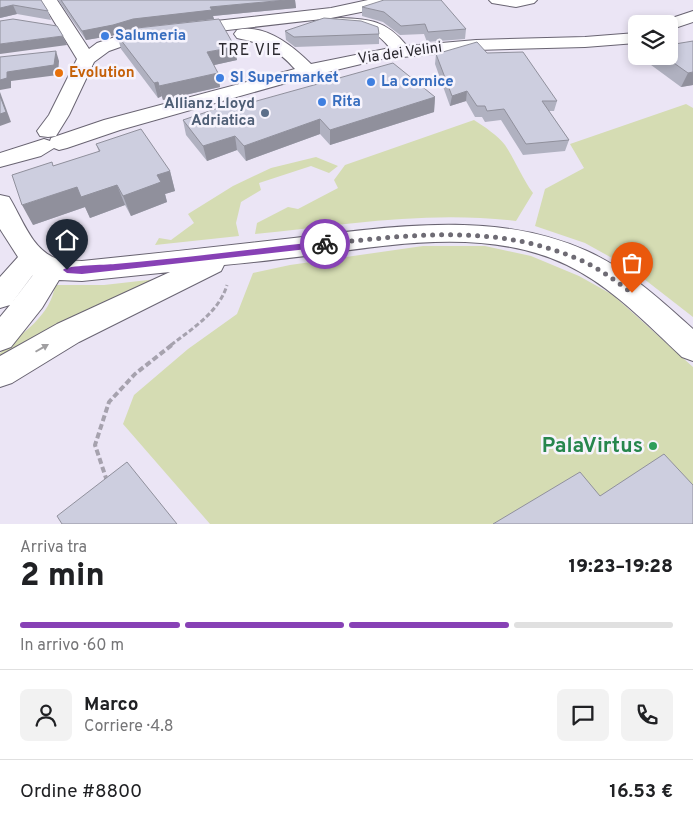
<!DOCTYPE html>
<html lang="it">
<head>
<meta charset="utf-8">
<style>
  :root { --surface:#fff; --page:#f2f2f2; --text:#202124; --muted:#757577; --line:#e0e0e0; --accent:#8741b5 }
  body { margin:0; font-family:Overpass,sans-serif; background:var(--page); color:var(--text); height:100vh; display:flex; flex-direction:column; font-size:19px; white-space:nowrap }
  * { box-sizing:border-box; margin:0 }
  p { font-size:16px; color:var(--muted) }
  .icon { flex:none; width:28px; height:28px; fill:none; stroke:currentColor; stroke-width:2; stroke-linecap:round; stroke-linejoin:round }
  .map { position:relative; height:524px; overflow:hidden }
  .sheet { display:flex; flex-direction:column; background:var(--surface); flex:1 }
  .sheet>* { flex:none }
  .tools { position:absolute; left:628px; top:15px; display:grid; gap:10px }
  .tools a { display:grid; place-items:center; width:50px; height:50px; border-radius:8px; background:var(--surface); box-shadow:0 2px 8px #0003; font-size:25px }
  .pin { position:absolute; display:grid; place-items:center; width:42px; height:42px; color:#fff; margin:-51px -21px; border-radius:50% 50% 50% 0; rotate:-45deg; box-shadow:0 0 5px #0007 }
  .pin .icon { rotate:45deg }
  .courier { position:absolute; display:grid; place-items:center; width:50px; height:50px; margin:-25px; border:4px solid #8741b5; border-radius:50%; background:#fff; color:#222; box-shadow:0 1px 6px #0007 }
  .summary em { font-style:normal; font-weight:800 }
  .summary div { display:flex; flex-direction:column-reverse }
  .summary { display:flex; align-items:center; justify-content:space-between; height:85px; padding:0 20px }
  h1 { font-size:32px; font-weight:800; line-height:38px }
  .bar { display:grid; grid-template-columns:repeat(4,1fr); gap:8px 5px; align-content:center; height:60px; padding:0 20px }
  .bar i { height:6px; border-radius:4px; background:var(--line) }
  .bar .on { background:var(--accent) }
  .bar p { grid-column:span 4 }
  .line { display:flex; align-items:center; gap:12px; padding:0 20px; border-top:1px solid var(--line) }
  .line div { flex:1 }
  .round { display:grid; place-items:center; flex:none; width:52px; height:52px; border-radius:8px; background:var(--page) }
  .map>svg:first-child { display:block }
  .green { fill:#d5dcb3 }
  .lines { fill:none; stroke-linecap:round; stroke-linejoin:round }
  .minor-casing { stroke:#696472; stroke-width:2 }
  .path-far1 { stroke:#a6a2ae; stroke-width:3; stroke-dasharray:5 2.5; stroke-linecap:butt }
  .path { stroke:#a6a2ae; stroke-width:4; stroke-dasharray:6 3; stroke-linecap:butt }
  .minor { fill:#fff; fill-rule:evenodd }
  .wall { fill:#b0b1c0 }
  .shaded-wall { fill:#90909c }
  .building { fill:#cdcedf; stroke:#90909c }
  .oneway { fill:#a09fa1 }
  .route { fill:#8741b5 }
  .done { stroke:#6e6b74; stroke-width:5; stroke-dasharray:0 9 }
  .shop-dot { fill:#3f7fe0; stroke:#f7f4fd; stroke-width:2 }
  .food-dot { fill:#e8710a; stroke:#f7f4fd; stroke-width:2 }
  .service-dot { fill:#5c6f8a; stroke:#f7f4fd; stroke-width:2 }
  .leisure-dot { fill:#2e9e5b; stroke:#f7f4fd; stroke-width:2 }
  .labels { text-anchor:middle; dominant-baseline:central; stroke-width:5; stroke-linejoin:round; paint-order:stroke }
  .far-shop-label { font-size:15px; font-weight:bold; fill:#366cbe; stroke:#f7f4fd; text-anchor:start }
  .far-street-label { font-size:15px; fill:#2b292f; stroke:#f7f4fd }
  .far-food-label { font-size:15px; font-weight:bold; fill:#c56008; stroke:#f7f4fd; text-anchor:start }
  .far-service-label { font-size:15px; font-weight:bold; fill:#4e5e75; stroke:#f7f4fd; text-anchor:end }
  .far-quarter-label { font-size:16px; letter-spacing:1px; fill:#2b292f; stroke:#f7f4fd }
  .near-leisure-label { font-size:21px; font-weight:bold; fill:#27864d; stroke:#f7f4fd; text-anchor:end }
</style>
</head>
<body>
<div class="map">
<svg width="693" height="524" viewBox="0 0 693 524">
  <rect width="100%" height="100%" fill="#ebe5f5"/>
  <g class="green">
    <polygon points="686,104 693,108 693,317 630,268 585,243 535,226 545,189 584,168 570,144"/>
    <path d="M474 120C485 127 497 135 505 145 515 160 522 178 533 193L516 221C429 210 342 225 255 234L257 223 288 207 298 209 338 188 334 180 345 165Z"/>
    <polygon points="316,157 338,166 329,173 311,166 259,183 261,190 241,202 236,223 239,236 155,245 159,238 171,240 194,223 188,214 233,186 271,168"/>
    <polygon points="423,246 485,246 531,256 579,276 613,295 693,367 693,524 210,524 123,424 134,395 188,349 237,314 253,273 290,265"/>
    <path d="M166 278 0 357V353C22 333 51 316 55 285H104Z"/>
  </g>
  <g class="lines">
    <g class="minor-casing">
      <g id="minor">
        <polygon points="41,0 57,0 89,49 97,43 136,30 331,8 368,0 390,0 387,3 371,10 331,18 140,40 109,51 94,62 69,115 56,136 48,137 40,136 37,131 49,115 77,59"/>
        <polygon points="489,0 537,0 534,3 516,7 492,3"/>
        <polygon points="693,11 693,22 669,30 669,24 662,24 663,21"/>
        <path d="M339 18C370 19 386 20 407 46L476 40 585 37 636 33V43L585 47 476 50 382 59 311 76 120 130 67 148 59 150 54 148 41 156 0 167V153L44 139 50 141 51 138 104 120 295 69C275 47 264 44 237 38L234 34 237 30C265 23 293 46 311 64L390 48C369 22 360 33 333 27L331 23 333 19Z"/>
        <path d="M0 195 9 197C22 218 31 248 55 258 63 262 74 260 82 261 150 254 217 247 285 239 385 228 491 208 587 251 627 269 661 300 693 329V361L682 357C647 324 611 286 567 265 492 229 401 243 322 254 289 258 257 262 224 265L221 271 79 342 12 383 0 387V356L57 324 170 272 82 281 59 280 42 308 11 347 0 351V317L10 305 0 308V277L18 257 0 229ZM33 275 11 304 32 276Z"/>
      </g>
    </g>
    <path class="path-far1" d="M171 345C193 328 219 312 227 285"/>
    <polyline class="path" points="107,481 95,445 109,402 135,374 173,344"/>
    <use href="#minor" class="minor"/>
  </g>
  <g class="wall">
    <polygon points="0,0 48,11 51,20 17,14 0,18"/>
    <polygon points="58,0 295,0 296,8 213,16 214,19 136,28 116,35 86,40"/>
    <polygon points="362,7 466,29 465,39 427,42 424,34 400,35 383,22 362,16"/>
    <polygon points="285,31 379,34 379,44 295,47 286,40"/>
    <polygon points="117,35 237,60 214,65 220,87 163,100 162,96 158,98 121,49"/>
    <polygon points="693,41 693,85 681,87 647,62 649,56 669,56"/>
    <polygon points="487,53 557,101 554,111 549,111 569,140 565,151 523,155 501,120 485,122 482,117 475,117 466,101 450,106 435,64 436,54"/>
    <polygon points="435,97 434,112 330,145 320,134 246,161 237,150 207,161 186,135 183,120 235,107"/>
    <polygon points="96,144 170,171 175,191 165,194 167,202 131,216 125,205 90,218 85,207 33,225 53,166 99,152"/>
  </g>
  <g class="shaded-wall">
    <polygon points="286,0 295,0 296,8 213,16 214,19 136,28 116,35 86,40 82,31 133,19 210,7"/>
    <polygon points="13,5 17,14 0,18 0,8"/>
    <polygon points="63,36 67,45 0,54 0,44"/>
    <polygon points="235,47 237,60 210,66 207,52"/>
    <polygon points="56,51 59,61 58,75 11,81 11,88 0,90 0,80 7,72"/>
    <polygon points="693,72 693,85 681,87 688,73"/>
    <polygon points="218,73 220,87 163,100 159,86"/>
    <polygon points="158,82 162,96 158,98 154,83"/>
    <polygon points="467,91 466,101 450,106 452,96"/>
    <polygon points="0,92 11,122 0,126"/>
    <polygon points="435,97 434,112 330,145 330,130"/>
    <polygon points="320,119 320,134 246,161 244,146"/>
    <polygon points="235,136 237,150 207,161 203,146"/>
    <polygon points="170,171 175,191 165,194 167,202 131,216 123,196 157,175"/>
    <polygon points="117,185 125,205 90,218 85,207 33,225 22,205 77,187"/>
  </g>
  <g class="building">
    <polygon points="0,0 41,0 48,11 13,5 0,8"/>
    <polygon points="61,0 286,0 210,7 212,10 133,19 113,25 82,31"/>
    <polygon points="384,0 441,0 466,29 428,32 425,24 401,26 384,12 362,7"/>
    <polygon points="324,18 361,21 378,27 379,34 294,37 285,31"/>
    <polygon points="13,19 57,26 63,36 0,44 0,21"/>
    <polygon points="219,19 235,47 207,52 218,73 159,86 158,82 154,83 117,35 137,28"/>
    <polygon points="693,41 693,72 688,73 664,56 669,56 669,45"/>
    <polygon points="477,42 487,53 523,52 557,101 542,101 569,140 526,144 504,109 487,111 485,106 477,106 467,91 452,96 436,54"/>
    <polygon points="56,51 54,65 7,72 7,78 0,80 0,57"/>
    <polygon points="393,63 435,97 330,130 320,119 244,146 235,136 203,146 183,120 233,103 235,107"/>
    <polygon points="0,96 6,112 0,114"/>
    <polygon points="141,129 170,171 157,175 161,182 123,196 117,185 81,197 77,187 22,205 12,175 52,162 53,166 100,151 96,144"/>
    <polygon points="664,454 693,485 693,524 493,524 580,472 600,496"/>
    <polygon points="127,462 177,524 62,524 57,516"/>
  </g>
  <defs><path id="oneway-solid" d="M-6-.8H1V-3.2L6.5 0L1 3.2V.8H-6Z" transform="scale(1.25)"/></defs>
  <use class="oneway" href="#oneway-solid" transform="translate(42 348) rotate(-30)"/>
  <path class="route" d="M325 241 329 244 325 247 82 274 67 273 63 270C67 265 106 265 115 264 185 258 255 249 325 241Z"/>
  <g class="lines">
    <path class="done" d="M325 244C408 235 494 224 573 257 595 265 613 279 632 293"/>
  </g>
  <g class="shop-dot">
    <circle cx="105" cy="36" r="5"/>
    <circle cx="220" cy="78" r="5"/>
    <circle cx="371" cy="82" r="5"/>
    <circle cx="322" cy="102" r="5"/>
  </g>
  <circle class="food-dot" cx="59" cy="73" r="5"/>
  <circle class="service-dot" cx="265" cy="113" r="5"/>
  <circle class="leisure-dot" cx="653" cy="446" r="5"/>
  <g class="labels">
    <g class="far-shop-label">
      <text x="115" y="36">Salumeria</text>
      <text x="230" y="78">SI Supermarket</text>
      <text x="381" y="82">La cornice</text>
      <text x="332" y="102">Rita</text>
    </g>
    <g class="far-street-label">
      <text transform="translate(400 54) rotate(-8)">Via dei Velini</text>
    </g>
    <g class="far-food-label">
      <text x="69" y="73">Evolution</text>
    </g>
    <g class="far-service-label">
      <text x="255" y="104">Allianz Lloyd<tspan x="255" dy="17">Adriatica</tspan></text>
    </g>
    <g class="far-quarter-label">
      <text x="250" y="51">TRE VIE</text>
    </g>
    <g class="near-leisure-label">
      <text x="643" y="446">PalaVirtus</text>
    </g>
  </g>
</svg>
<div class="tools">
<a><svg class="icon" aria-label="layers" viewBox="0 0 24 24"><path d="M12 4l9 5-9 5-9-5zM3 14l9 5 9-5"/></svg></a>
</div>
<div class="pin" style="left:632px;top:293px;background:#ea580c"><svg class="icon" aria-label="bag" viewBox="0 0 24 24"><path d="M5 8h14l-1 12H6zM9 8a3 3 0 0 1 6 0"/></svg></div>
<div class="pin" style="left:67px;top:270px;background:#1f2937"><svg class="icon" aria-label="home" viewBox="0 0 24 24"><path d="M3 11l9-7 9 7M6 9v11h12V9"/></svg></div>
<div class="courier" style="left:325px;top:244px"><svg class="icon" aria-label="bike" viewBox="0 0 24 24"><circle cx="6" cy="16" r="4"/><circle cx="18" cy="16" r="4"/><path d="M6 16l4-8h5l3 8M10 8l3 8H6M13 5h3"/></svg></div>
</div>
<section class="sheet">
<div class="summary"><div><h1>2 min</h1><p>Arriva tra</p></div><em>19:23–19:28</em></div>
<div class="bar"><i class="on"></i><i class="on"></i><i class="on"></i><i></i><p>In arrivo · 60 m</p></div>
<div class="line" style="height:90px"><a class="round"><svg class="icon" aria-label="person" viewBox="0 0 24 24"><circle cx="12" cy="8" r="4"/><path d="M4 21q1-7 8-7t8 7"/></svg></a><div><b>Marco</b><p>Corriere · 4.8</p></div><a class="round"><svg class="icon" aria-label="chat" viewBox="0 0 24 24"><path d="M4 5h16v11H9l-5 4z"/></svg></a><a class="round"><svg class="icon" aria-label="phone" viewBox="0 0 24 24"><path d="M5 4h4l2 5-3 2q2 4 5 5l2-3 5 2v4C11 20 4 13 5 4z"/></svg></a></div>
<div class="line" style="height:65px"><div>Ordine #8800</div><b>16.53 €</b></div>
</section>
</body>
</html>
